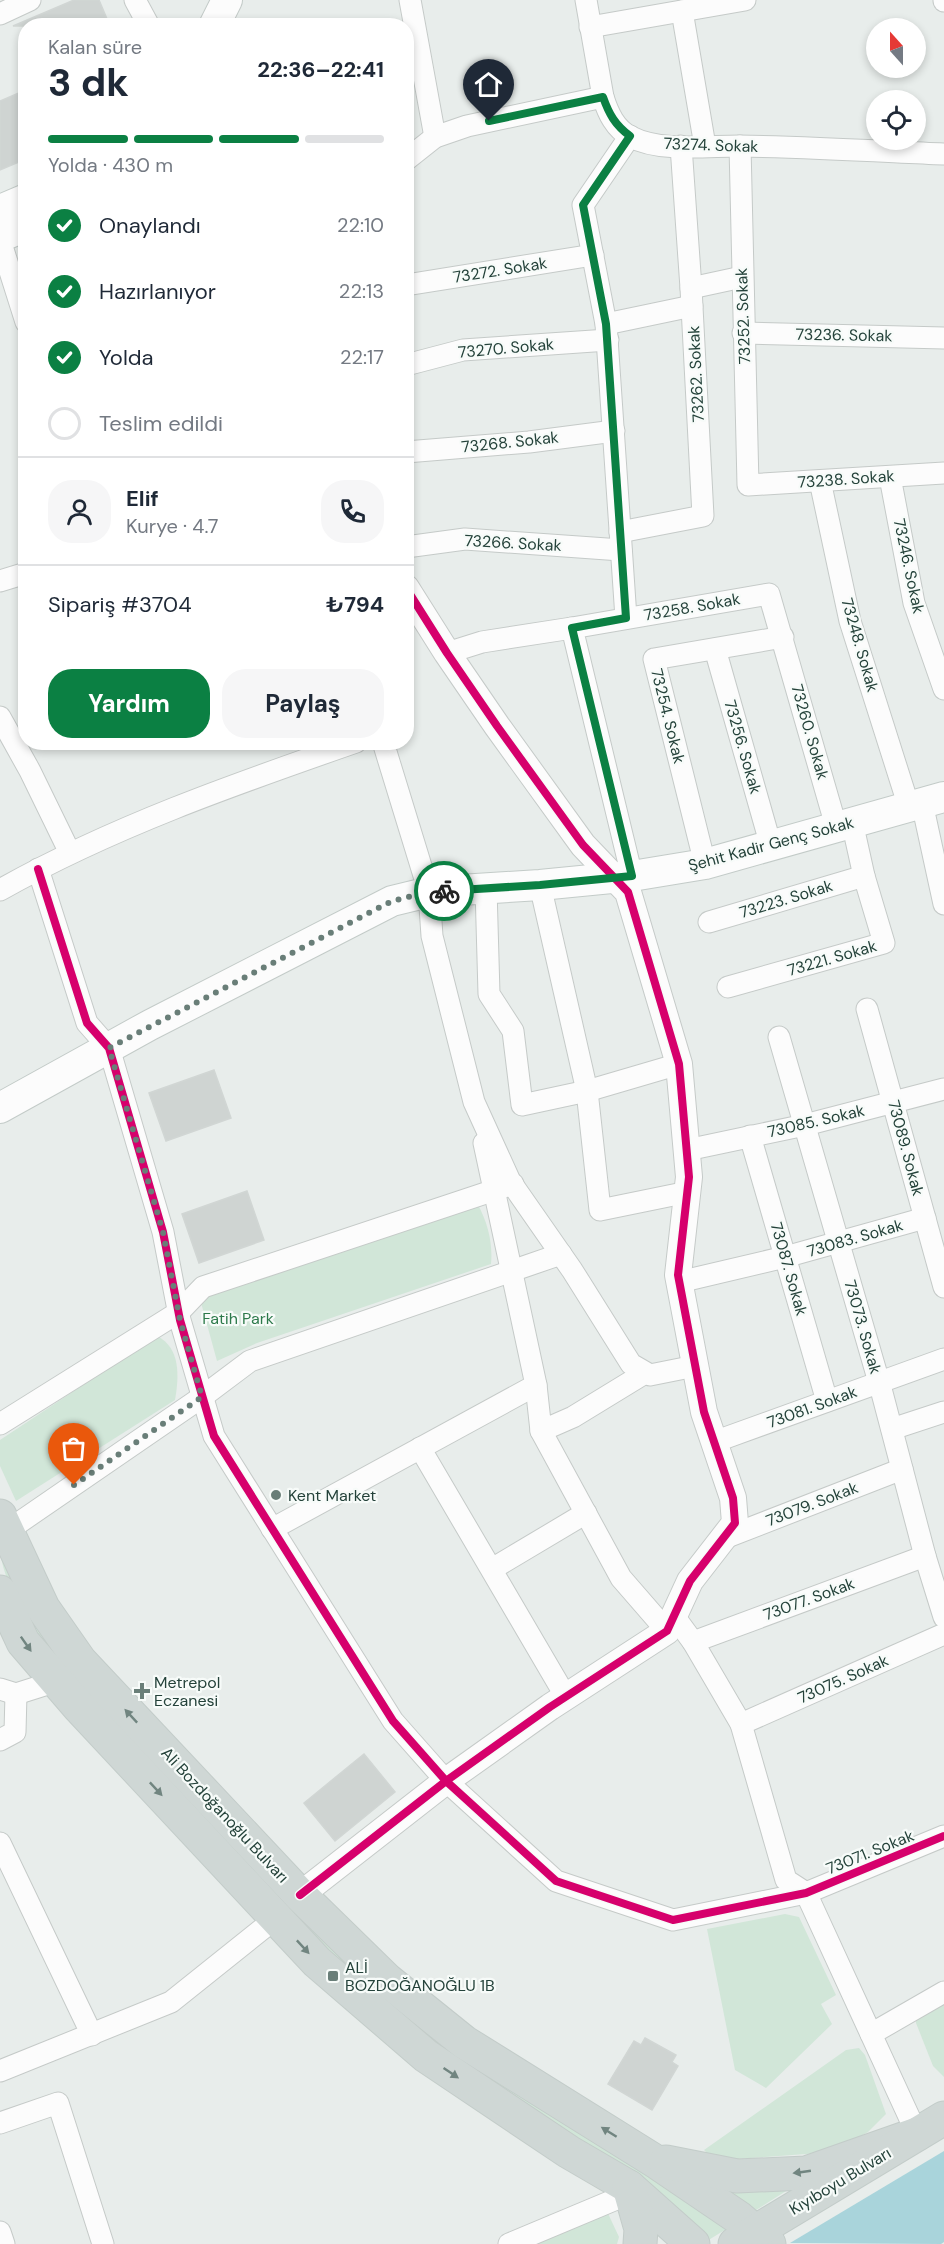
<!DOCTYPE html>
<html lang="tr">
<head>
<meta charset="utf-8">
<style>
  :root { --surface:#fff; --page:#f6f6f7; --text:#1f2937; --muted:#747a83; --line:#e0e1e3; --accent:#0b8043 }
  body { margin:0; font-family:"DM Sans",sans-serif; background:var(--page); color:var(--text); height:100vh; display:flex; flex-direction:column; font-size:22px; white-space:nowrap }
  * { box-sizing:border-box; margin:0 }
  p { font-size:20px; color:var(--muted) }
  .icon { flex:none; width:33px; height:33px; fill:none; stroke:currentColor; stroke-width:2; stroke-linecap:round; stroke-linejoin:round }
  .map { position:relative; flex:1; overflow:hidden }
  .sheet { position:absolute; left:18px; top:18px; width:396px; height:732px; display:flex; flex-direction:column; background:var(--surface); border-radius:24px; box-shadow:0 3px 9px #0003 }
  .sheet>* { flex:none }
  .needle { width:39px; rotate:339deg }
  .controls { position:absolute; left:866px; top:18px; display:grid; gap:12px }
  .controls a { display:grid; place-items:center; width:60px; height:60px; border-radius:50%; background:var(--surface); box-shadow:0 3px 9px #0003; font-size:30px }
  .pin { position:absolute; display:grid; place-items:center; width:51px; height:51px; color:#fff; margin:-62px -26px; border-radius:50% 50% 50% 0; rotate:-45deg; box-shadow:0 0 6px #0007 }
  .pin .icon { rotate:45deg }
  .courier { position:absolute; display:grid; place-items:center; width:60px; height:60px; margin:-30px; border:4px solid #0b8043; border-radius:50%; background:#fff; color:#222; box-shadow:0 2px 8px #0007 }
  .overview em { font-style:normal; font-weight:700 }
  .overview div { display:flex; flex-direction:column-reverse }
  .overview { display:flex; align-items:center; justify-content:space-between; height:102px; padding:0 30px }
  h1 { font-size:39px; font-weight:700; line-height:45px }
  .bar { display:grid; grid-template-columns:repeat(4,1fr); gap:9px 6px; align-content:center; height:72px; padding:0 30px }
  .bar i { height:8px; border-radius:4px; background:var(--line) }
  .bar .selected { background:var(--accent) }
  .bar p { grid-column:span 4 }
  .line { display:flex; align-items:center; gap:15px; padding:0 30px; border-top:2px solid var(--line) }
  .line div { flex:1 }
  .round { display:grid; place-items:center; flex:none; width:63px; height:63px; border-radius:24px; background:var(--page) }
  ol { padding:0 30px; list-style:none }
  li { display:flex; align-items:center; gap:18px; height:66px }
  li p { margin-inline-start:auto }
  li .icon { padding:6px; border-radius:50%; background:var(--accent); color:#fff; stroke-width:4 }
  li:last-child { color:var(--muted) }
  li i { width:33px; height:33px; border:3px solid var(--line); border-radius:50% }
  .primary-button { display:flex; gap:12px; margin-top:auto; padding:12px 30px }
  .primary-button a { flex:1; height:69px; border-radius:24px; background:var(--accent); color:#fff; font-size:24px; font-weight:700; line-height:69px; text-align:center }
  .primary-button a+a { background:var(--page); color:var(--text) }
  .map>svg:first-child { display:block }
  .green { fill:#d1e6d8 }
  .water { fill:#a9d4db }
  .building { fill:#cfd4d2; stroke:#d1d6d4; stroke-width:1.5 }
  .lines { fill:none; stroke-linecap:round; stroke-linejoin:round }
  .minor-casing { stroke:#c5cac8; stroke-width:23 }
  .tertiary-casing { stroke:#c5cac8; stroke-width:28 }
  .secondary-casing { stroke:#c3cbc8; stroke-width:32 }
  .primary-casing { stroke:#c3ccc9; stroke-width:35 }
  .minor { stroke:#fcfcfc; stroke-width:21 }
  .tertiary { stroke:#fcfcfc; stroke-width:26 }
  .secondary { stroke:#fcfcfc; stroke-width:30 }
  .primary { stroke:#cfd7d5; stroke-width:33 }
  .cycleway-casing { stroke:#f7fbf9; stroke-width:11 }
  .cycleway { stroke:#d6006c; stroke-width:8 }
  .oneway { fill:#718580 }
  .done { stroke:#697e78; stroke-width:6; stroke-dasharray:0 10.8 }
  .route { stroke:#0b8043; stroke-width:8 }
  .poi-dot { fill:#697e78; stroke:#f7fbf9; stroke-width:2 }
  .labels { text-anchor:middle; dominant-baseline:central; stroke-width:4.5; stroke-linejoin:round; paint-order:stroke }
  .street-label { font-size:16px; fill:#24423a; stroke:#f7fbf9 }
  .park-label { font-size:16px; fill:#2d7a4b; stroke:#f7fbf9 }
  .poi-label { font-size:16px; fill:#24423a; stroke:#f7fbf9; text-anchor:start }
</style>
</head>
<body>
<div class="map">
<svg width="944" height="2244" viewBox="0 0 944 2244">
  <rect width="100%" height="100%" fill="#e8edeb"/>
  <g class="green">
    <path d="M478 1205C488 1223 493 1244 491 1264L257 1343 217 1361 200 1299Z"/>
    <path d="M157 1336C181 1348 179 1377 175 1400L16 1501 0 1466V1440Z"/>
    <path d="M0 1546 29 1610 469 2062 520 2097 638 2167 728 2228 707 2241 449 2057 327 1953 56 1662C36 1631 0 1583 0 1546Z"/>
    <polygon points="785,1914 799,1917 836,1995 821,2004 832,2024 766,2088 735,2070 707,1929"/>
    <polygon points="944,1998 944,2077 933,2066 916,2023 916,2015"/>
    <polygon points="859,2048 865,2055 886,2114 868,2132 833,2152 738,2159 709,2155 704,2150 846,2050"/>
    <polygon points="805,2179 753,2212 713,2180"/>
    <polygon points="604,2205 619,2237 617,2244 501,2244"/>
  </g>
  <polygon class="water" points="944,2151 944,2242 941,2244 790,2243"/>
  <g class="building">
    <polygon points="74,0 99,0 110,26 13,26"/>
    <polygon points="26,90 26,159 0,170 0,101"/>
    <polygon points="214,1070 231,1118 166,1141 149,1093"/>
    <polygon points="247,1191 264,1240 199,1263 182,1214"/>
    <polygon points="364,1754 395,1792 335,1841 304,1803"/>
    <polygon points="645,2038 676,2055 672,2062 678,2066 652,2110 608,2084 634,2041 641,2045"/>
  </g>
  <g class="lines">
    <g class="minor-casing">
      <g id="minor">
        <polyline points="135,0 149,26"/>
        <polyline points="410,0 435,137"/>
        <polyline points="586,0 603,97"/>
        <polyline points="944,0 944,1"/>
        <polyline points="682,11 705,146"/>
        <polyline points="0,14 30,0"/>
        <polyline points="590,27 745,0"/>
        <polyline points="740,146 748,485 944,473"/>
        <path d="M406 160 435 137 467 126 603 97C608 113 615 129 631 137 660 152 706 146 739 146 807 147 876 151 944 154"/>
        <polyline points="0,240 26,322"/>
        <polyline points="406,285 593,255"/>
        <polyline points="691,288 742,277"/>
        <polyline points="606,324 692,306"/>
        <polyline points="743,333 944,338"/>
        <polyline points="406,365 463,350 608,340"/>
        <polyline points="406,452 529,442 614,431"/>
        <polyline points="890,477 914,603 944,689"/>
        <polyline points="820,481 850,621 909,807"/>
        <polyline points="620,532 703,516 691,288 681,146"/>
        <polyline points="406,547 465,539 621,550"/>
        <polyline points="0,581 26,573"/>
        <polyline points="626,618 606,324 583,205 630,136"/>
        <polyline points="715,649 771,846"/>
        <polyline points="447,653 482,642 572,628"/>
        <polyline points="0,717 30,771 70,853"/>
        <polyline points="383,742 429,892 432,936 474,1102 510,1181 572,1270 631,1364 650,1375 695,1366"/>
        <polyline points="922,803 944,904"/>
        <polyline points="705,864 654,659 783,637"/>
        <polyline points="38,869 87,1023 109,1048 163,1232 180,1320 214,1436 393,1721 446,1781 556,1881 673,1920 806,1893 944,1836"/>
        <polyline points="632,876 572,628 769,594 836,826"/>
        <polyline points="540,885 587,1091 600,1210 688,1192"/>
        <polyline points="486,888 489,994 513,1031 522,1105 587,1091 679,1064"/>
        <path d="M0 890C112 827 235 784 356 742"/>
        <polyline points="709,922 864,876"/>
        <polyline points="728,987 884,943 864,876 852,822"/>
        <polyline points="867,1009 944,1287"/>
        <polyline points="779,1037 881,1389 925,1556 944,1617"/>
        <polyline points="750,1136 827,1401"/>
        <polyline points="484,1143 536,1385 541,1431 573,1417 645,1373"/>
        <polyline points="687,1150 805,1125 944,1089"/>
        <polyline points="679,1282 785,1257 925,1218"/>
        <polyline points="0,1424 179,1312 203,1287 513,1184"/>
        <polyline points="892,1429 944,1412"/>
        <polyline points="541,1431 621,1578 667,1631"/>
        <polyline points="714,1442 944,1359"/>
        <polyline points="420,1448 566,1697"/>
        <polyline points="272,1529 536,1385"/>
        <polyline points="7,1531 202,1397 250,1361 561,1254"/>
        <polyline points="722,1539 902,1469"/>
        <polyline points="492,1569 586,1513"/>
        <polyline points="674,1616 693,1642 741,1724 786,1880 806,1893 917,2134"/>
        <polyline points="693,1642 925,1556"/>
        <polyline points="0,1689 16,1694 57,1681"/>
        <polyline points="741,1724 944,1634"/>
        <polyline points="0,1740 15,1732 16,1694"/>
        <polyline points="0,1843 92,2035"/>
        <polyline points="871,2034 944,1992"/>
        <polyline points="0,2071 171,2002 276,1918"/>
        <polyline points="0,2123 58,2103 103,2244"/>
        <polyline points="0,2232 4,2244"/>
        <polyline points="509,2244 614,2200"/>
      </g>
    </g>
    <g class="tertiary-casing">
      <polyline id="tertiary" points="300,1895 446,1781 550,1707 667,1631 690,1581 735,1523 733,1498 704,1412 678,1275 689,1177 679,1064 628,892 583,845 497,726 447,653 406,588"/>
    </g>
    <g class="secondary-casing">
      <g id="secondary">
        <polyline points="214,26 227,0"/>
        <polyline points="0,210 26,199"/>
        <polyline points="0,237 26,226"/>
        <polyline points="0,1108 150,1025 392,901 429,892 540,885 632,876 705,864 944,797"/>
      </g>
    </g>
    <g class="primary-casing">
      <g id="primary">
        <polyline points="0,1516 43,1608 80,1661 300,1895 387,1980 464,2042 658,2163 739,2218 769,2244"/>
        <polyline points="0,1592 23,1642 79,1707 317,1962 426,2056 569,2152 629,2187 693,2244"/>
        <polyline points="666,2162 737,2176 806,2173 917,2134"/>
        <polyline points="629,2187 641,2229 640,2244"/>
        <polyline points="735,2244 944,2118"/>
      </g>
    </g>
    <use href="#minor" class="minor"/>
    <use href="#tertiary" class="tertiary"/>
    <use href="#secondary" class="secondary"/>
    <use href="#primary" class="primary"/>
    <g class="cycleway-casing">
      <g id="cycleway">
        <polyline points="38,869 87,1023 109,1048 163,1232 180,1320 214,1436 393,1721 446,1781 556,1881 673,1920 806,1893 944,1836"/>
        <polyline points="300,1895 446,1781 550,1707 667,1631 690,1581 735,1523 733,1498 704,1412 678,1275 689,1177 679,1064 628,892 583,845 497,726 447,653 406,588"/>
      </g>
    </g>
    <use href="#cycleway" class="cycleway"/>
  </g>
  <defs><path id="oneway-solid" d="M-6-.8H1V-3.2L6.5 0L1 3.2V.8H-6Z" transform="scale(1.5)"/></defs>
  <g class="oneway">
    <use href="#oneway-solid" transform="translate(26 1644) rotate(55)"/>
    <use href="#oneway-solid" transform="translate(131 1716) rotate(-133)"/>
    <use href="#oneway-solid" transform="translate(156 1789) rotate(47)"/>
    <use href="#oneway-solid" transform="translate(303 1947) rotate(47)"/>
    <use href="#oneway-solid" transform="translate(451 2073) rotate(34)"/>
    <use href="#oneway-solid" transform="translate(609 2132) rotate(-148)"/>
    <use href="#oneway-solid" transform="translate(802 2172) rotate(172)"/>
  </g>
  <g class="lines">
    <polyline class="done" points="74,1485 202,1397 180,1320 163,1232 109,1048 392,901 429,892 444,891"/>
    <path class="route" d="M444 891 540 885 632 876 572 628 626 618 606 324 583 205 630 136C615 125 609 114 603 97L489 121"/>
  </g>
  <g class="poi-dot">
    <circle cx="276" cy="1495" r="6"/>
    <path d="M139 1682h6v6h6v6h-6v6h-6v-6h-6v-6h6z"/>
    <rect x="327" y="1970" width="12" height="12" rx="3"/>
  </g>
  <g class="labels">
    <g class="street-label">
      <text transform="translate(711 145) rotate(2)">73274. Sokak</text>
      <text transform="translate(500 270) rotate(-9)">73272. Sokak</text>
      <text transform="translate(743 316) rotate(-92)">73252. Sokak</text>
      <text transform="translate(844 335) rotate(1)">73236. Sokak</text>
      <text transform="translate(506 348) rotate(-5)">73270. Sokak</text>
      <text transform="translate(696 374) rotate(-93)">73262. Sokak</text>
      <text transform="translate(510 442) rotate(-6)">73268. Sokak</text>
      <text transform="translate(846 479) rotate(-4)">73238. Sokak</text>
      <text transform="translate(513 543) rotate(3)">73266. Sokak</text>
      <text transform="translate(909 566) rotate(78)">73246. Sokak</text>
      <text transform="translate(692 607) rotate(-10)">73258. Sokak</text>
      <text transform="translate(860 645) rotate(74)">73248. Sokak</text>
      <text transform="translate(668 716) rotate(76)">73254. Sokak</text>
      <text transform="translate(810 732) rotate(74)">73260. Sokak</text>
      <text transform="translate(743 747) rotate(74)">73256. Sokak</text>
      <text transform="translate(771 844) rotate(-15)">Şehit Kadir Genç Sokak</text>
      <text transform="translate(786 899) rotate(-17)">73223. Sokak</text>
      <text transform="translate(832 958) rotate(-16)">73221. Sokak</text>
      <text transform="translate(816 1121) rotate(-13)">73085. Sokak</text>
      <text transform="translate(906 1148) rotate(75)">73089. Sokak</text>
      <text transform="translate(855 1238) rotate(-16)">73083. Sokak</text>
      <text transform="translate(789 1269) rotate(74)">73087. Sokak</text>
      <text transform="translate(863 1327) rotate(74)">73073. Sokak</text>
      <text transform="translate(812 1407) rotate(-20)">73081. Sokak</text>
      <text transform="translate(812 1504) rotate(-21)">73079. Sokak</text>
      <text transform="translate(809 1599) rotate(-20)">73077. Sokak</text>
      <text transform="translate(843 1679) rotate(-24)">73075. Sokak</text>
      <text transform="translate(225 1815) rotate(47)">Ali Bozdoğanoğlu Bulvarı</text>
      <text transform="translate(870 1852) rotate(-22)">73071. Sokak</text>
      <text transform="translate(840 2181) rotate(-31)">Kıyıboyu Bulvarı</text>
    </g>
    <g class="park-label">
      <text x="238" y="1318">Fatih Park</text>
    </g>
    <g class="poi-label">
      <text x="288" y="1495">Kent Market</text>
      <text x="154" y="1682">Metrepol<tspan x="154" dy="18">Eczanesi</tspan></text>
      <text x="345" y="1967">ALİ<tspan x="345" dy="18">BOZDOĞANOĞLU 1B</tspan></text>
    </g>
  </g>
</svg>
<div class="controls">
<a><svg class="needle" viewBox="-14 -14 28 28"><path d="M0-13l5 13h-10z" fill="#e53935"/><path d="M0 13l5-13h-10z" fill="#747a83"/></svg></a>
<a><svg class="icon" aria-label="locate" viewBox="0 0 24 24"><circle cx="12" cy="12" r="6"/><path d="M12 2v4M12 18v4M2 12h4M18 12h4"/></svg></a>
</div>
<div class="pin" style="left:74px;top:1485px;background:#ea580c"><svg class="icon" aria-label="bag" viewBox="0 0 24 24"><path d="M5 8h14l-1 12H6zM9 8a3 3 0 0 1 6 0"/></svg></div>
<div class="pin" style="left:489px;top:121px;background:#1f2937"><svg class="icon" aria-label="home" viewBox="0 0 24 24"><path d="M3 11l9-7 9 7M6 9v11h12V9"/></svg></div>
<div class="courier" style="left:444px;top:891px"><svg class="icon" aria-label="bike" viewBox="0 0 24 24"><circle cx="6" cy="16" r="4"/><circle cx="18" cy="16" r="4"/><path d="M6 16l4-8h5l3 8M10 8l3 8H6M13 5h3"/></svg></div>
<section class="sheet">
<div class="overview"><div><h1>3 dk</h1><p>Kalan süre</p></div><em>22:36–22:41</em></div>
<div class="bar"><i class="selected"></i><i class="selected"></i><i class="selected"></i><i></i><p>Yolda · 430 m</p></div>
<ol>
<li><svg class="icon" aria-label="check" viewBox="0 0 24 24"><path d="M5 12l5 5 9-10"/></svg>Onaylandı<p>22:10</p></li>
<li><svg class="icon" aria-label="check" viewBox="0 0 24 24"><path d="M5 12l5 5 9-10"/></svg>Hazırlanıyor<p>22:13</p></li>
<li><svg class="icon" aria-label="check" viewBox="0 0 24 24"><path d="M5 12l5 5 9-10"/></svg>Yolda<p>22:17</p></li>
<li><i></i>Teslim edildi</li>
</ol>
<div class="line" style="height:108px"><a class="round"><svg class="icon" aria-label="person" viewBox="0 0 24 24"><circle cx="12" cy="8" r="4"/><path d="M4 21q1-7 8-7t8 7"/></svg></a><div><b>Elif</b><p>Kurye · 4.7</p></div><a class="round"><svg class="icon" aria-label="phone" viewBox="0 0 24 24"><path d="M5 4h4l2 5-3 2q2 4 5 5l2-3 5 2v4C11 20 4 13 5 4z"/></svg></a></div>
<div class="line" style="height:78px"><div>Sipariş #3704</div><b>₺794</b></div>
<div class="primary-button"><a>Yardım</a><a>Paylaş</a></div>
</section>
</div>
</body>
</html>
